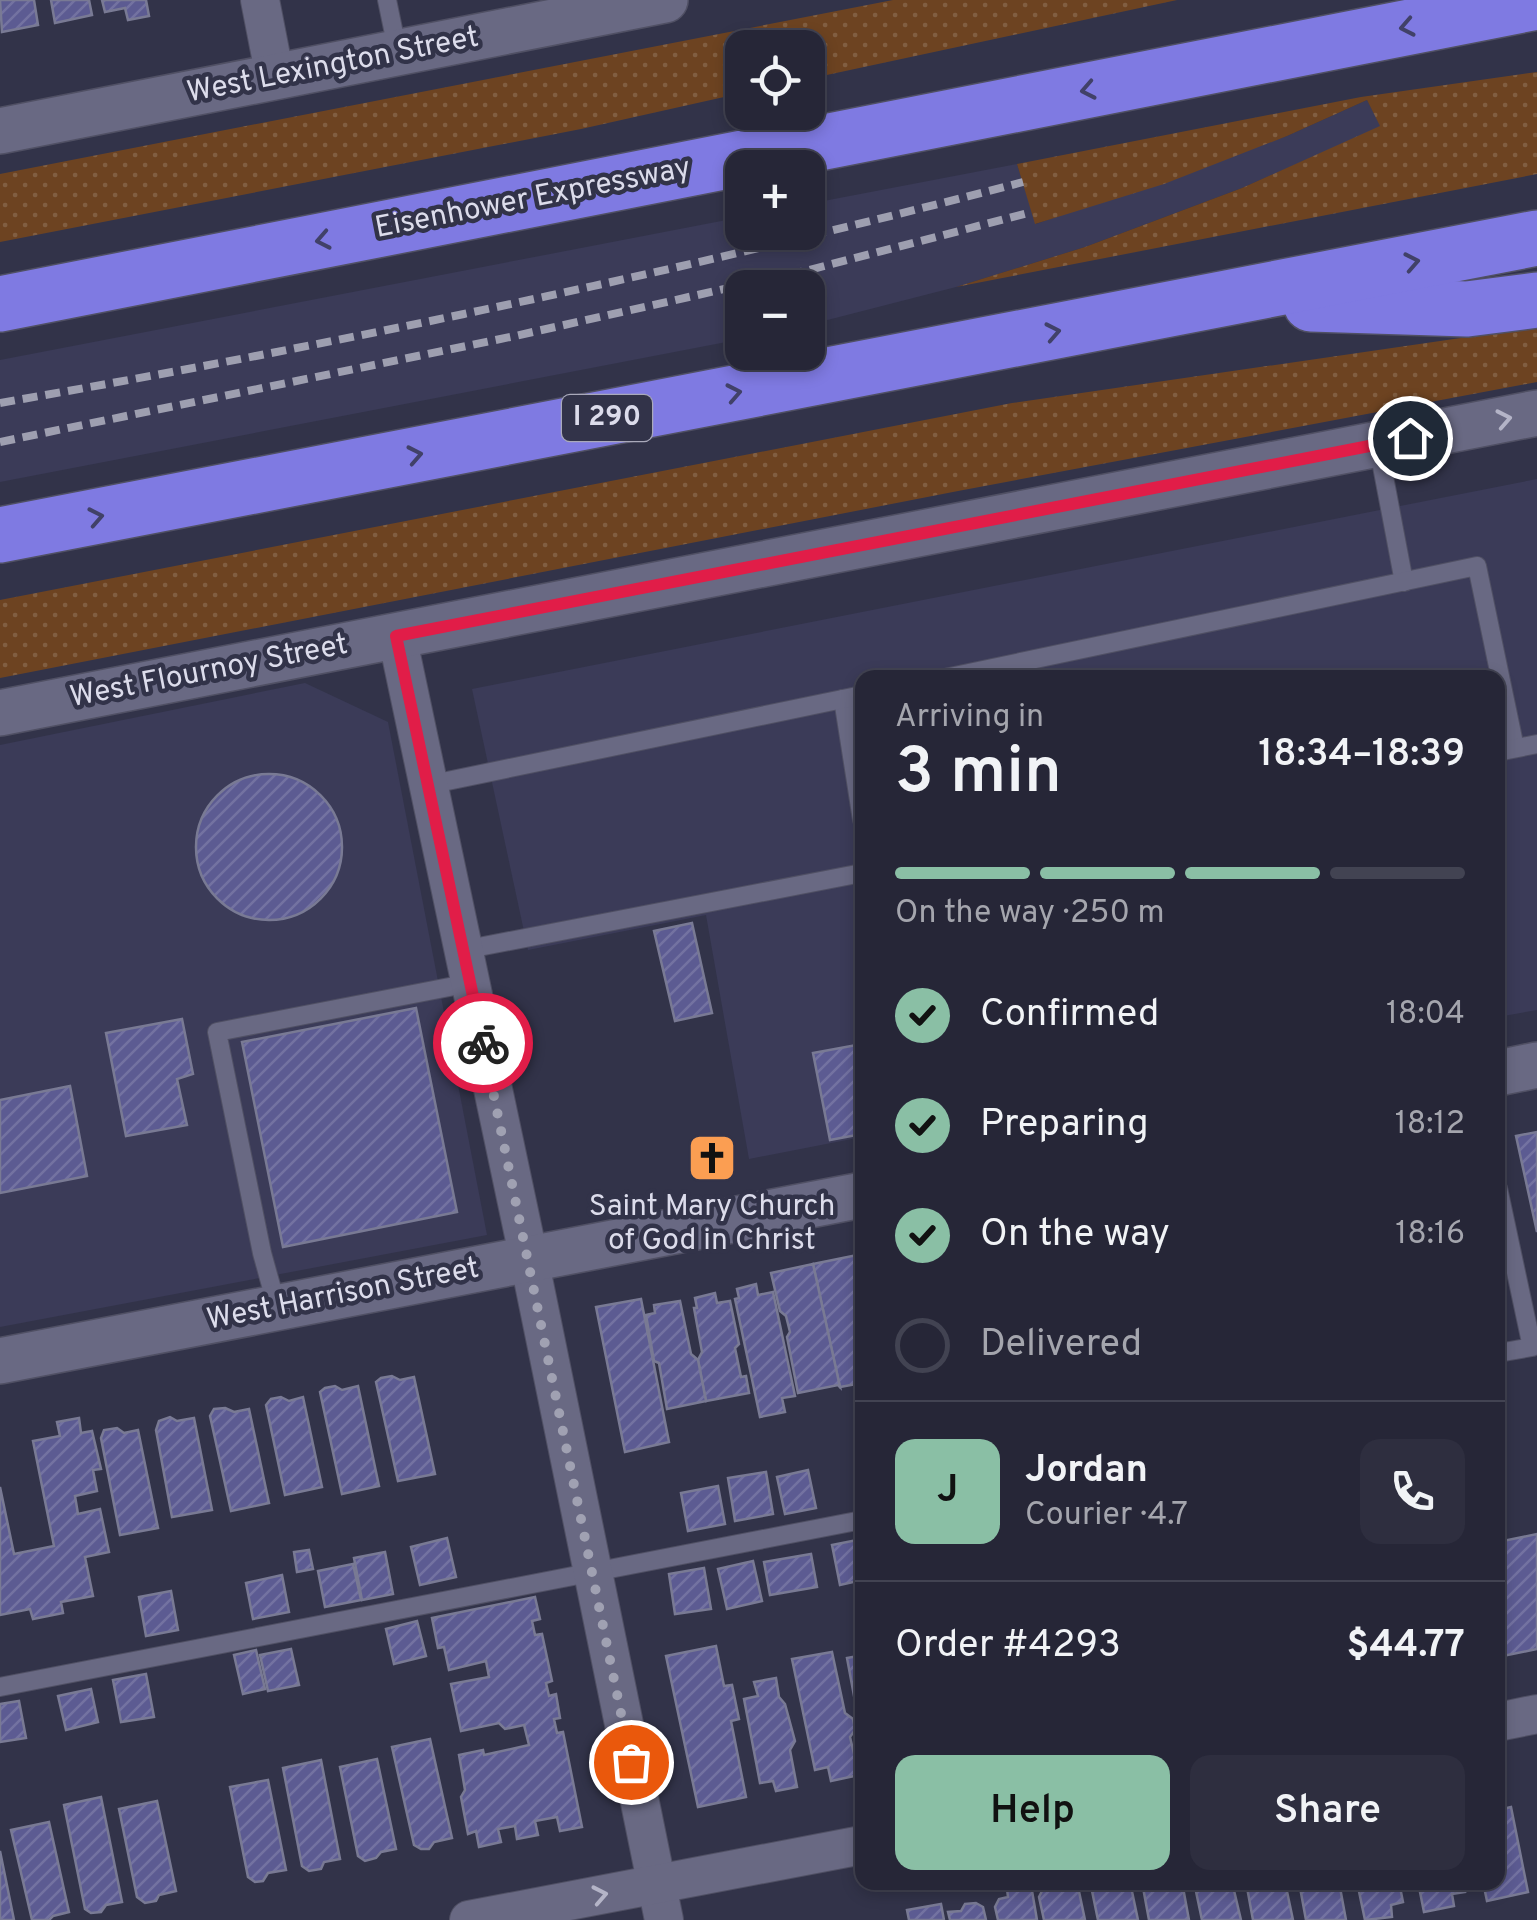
<!DOCTYPE html>
<html lang="en">
<head>
<meta charset="utf-8">
<style>
  :root { --surface:#262637; --page:#2e2e3f; --text:#f1f3f6; --muted:#a4a5ad; --line:#424352; --accent:#8abfa5 }
  body { margin:0; font-family:Overpass,sans-serif; background:var(--page); color:var(--text); height:100vh; display:flex; flex-direction:column; font-size:38px; white-space:nowrap }
  * { box-sizing:border-box; margin:0 }
  p { font-size:32px; color:var(--muted) }
  .icon { flex:none; width:55px; height:55px; fill:none; stroke:currentColor; stroke-width:2; stroke-linecap:round; stroke-linejoin:round }
  .map { position:relative; flex:1; overflow:hidden }
  .drawer { position:absolute; left:855px; top:670px; width:650px; height:1220px; display:flex; flex-direction:column; background:var(--surface); border-radius:20px; box-shadow:0 5px 15px #0003,0 0 0 2px var(--line) }
  .drawer>* { flex:none }
  .controls { position:absolute; left:725px; top:30px; display:grid; gap:20px }
  .controls a { display:grid; place-items:center; width:100px; height:100px; border-radius:20px; background:var(--surface); box-shadow:0 5px 15px #0003,0 0 0 2px var(--line); font-size:50px }
  .pin { position:absolute; display:grid; place-items:center; width:85px; height:85px; color:#fff; margin:-42px; border:5px solid #fff; border-radius:50%; box-shadow:0 2px 10px #0007 }
  .courier { position:absolute; display:grid; place-items:center; width:100px; height:100px; margin:-50px; border:8px solid #e11d48; border-radius:50%; background:#fff; color:#222; box-shadow:0 2px 12px #0007 }
  .summary em { font-style:normal; font-weight:600 }
  .summary div { display:flex; flex-direction:column-reverse }
  .summary { display:flex; align-items:center; justify-content:space-between; height:170px; padding:0 40px }
  h1 { font-size:65px; font-weight:600; line-height:75px }
  .bar { display:grid; grid-template-columns:repeat(4,1fr); gap:15px 10px; align-content:center; height:120px; padding:0 40px }
  .bar i { height:12px; border-radius:8px; background:var(--line) }
  .bar .selected { background:var(--accent) }
  .bar p { grid-column:span 4 }
  .line { display:flex; align-items:center; gap:25px; padding:0 40px; border-top:2px solid var(--line) }
  .line div { flex:1 }
  .round { display:grid; place-items:center; flex:none; width:105px; height:105px; border-radius:20px; background:var(--page) }
  ol { padding:0 40px; list-style:none }
  li { display:flex; align-items:center; gap:30px; height:110px }
  li p { margin-inline-start:auto }
  li .icon { padding:10px; border-radius:50%; background:var(--accent); color:#111; stroke-width:4 }
  li:last-child { color:var(--muted) }
  li i { width:55px; height:55px; border:5px solid var(--line); border-radius:50% }
  .cta { display:flex; gap:20px; margin-top:auto; padding:20px 40px }
  .cta a { flex:1; height:115px; border-radius:20px; background:var(--accent); color:#111; font-size:40px; font-weight:600; line-height:115px; text-align:center }
  .cta a+a { background:var(--page); color:var(--text) }
  .map>svg:first-child { display:block }
  .built { fill:#3b3b58 }
  .grass { fill:url(#grass-dots) }
  .building { fill:url(#building-hatch); stroke:#797a94; stroke-width:2.5 }
  .lines { fill:none; stroke-linecap:round; stroke-linejoin:round }
  .service-casing { stroke:#505064; stroke-width:20 }
  .minor-casing { stroke:#505064; stroke-width:40 }
  .tertiary-casing { stroke:#505064; stroke-width:48 }
  .motorway-casing { stroke:#505064; stroke-width:58 }
  .service { stroke:#696983; stroke-width:18 }
  .minor { stroke:#696983; stroke-width:38 }
  .tertiary { stroke:#696983; stroke-width:45 }
  .motorway { stroke:#7f7ae2; stroke-width:55 }
  .rail { stroke:#9e9fb0; stroke-width:8; stroke-dasharray:15 8; stroke-linecap:butt }
  .oneway { stroke:#414168 }
  .oneway2 { stroke:#b4b4c7 }
  .done { stroke:#a0a1b2; stroke-width:10; stroke-dasharray:0 18 }
  .route { stroke:#e11d48; stroke-width:12 }
  .labels { text-anchor:middle; dominant-baseline:central; stroke-width:9; stroke-linejoin:round; paint-order:stroke }
  .shield { fill:#323349; stroke:#a9a9ba; stroke-width:2.5 }
  .shield-label { font-size:28px; font-weight:bold; fill:#dcdceb }
  .street-label { font-size:30px; fill:#dcdceb; stroke:#323349 }
  .poi-label { font-size:30px; fill:#dcdceb; stroke:#323349 }
</style>
</head>
<body>
<div class="map">
<svg width="1537" height="1920" viewBox="0 0 1537 1920">
  <defs>
    <pattern id="grass-dots" width="8" height="8" patternUnits="userSpaceOnUse" patternTransform="scale(2.5)"><rect width="8" height="8" fill="#6d4321"/><path d="M2 2h.1M6 6h.1" fill="none" stroke="#815e41" stroke-width="1.8" stroke-linecap="round"/></pattern>
    <pattern id="building-hatch" width="6" height="6" patternUnits="userSpaceOnUse" patternTransform="scale(2.5)"><rect width="6" height="6" fill="#5c5b92"/><path d="M-1 1l2-2M0 6l6-6M5 7l2-2" fill="none" stroke="#7372a1"/></pattern>
  </defs>
  <rect width="100%" height="100%" fill="#323349"/>
  <g class="built">
    <polygon points="1367,100 1381,127 1242,188 1085,247 956,287 808,325 808,288 742,288 742,339 0,482 0,360 742,217 742,232 808,232 808,204 1017,164 1036,224 1287,136"/>
    <polygon points="1537,479 1537,1010 1498,1017 1498,678 862,678 862,1137 749,1159 706,915 528,950 472,689"/>
    <polygon points="305,683 388,722 487,1235 0,1327 0,745"/>
  </g>
  <g class="grass">
    <polygon points="893,0 1177,0 808,79 808,48 742,48 742,93 581,129 0,242 0,174"/>
    <polygon points="1537,72 1537,174 956,287 1085,247 1242,188 1380,126 1367,100 1287,136 1164,184 1035,224 1017,164 1361,97"/>
    <polygon points="1537,327 1537,382 958,491 0,678 0,600 1012,403"/>
  </g>
  <g class="building">
    <polygon points="0,0 34,0 38,25 2,32"/>
    <polygon points="51,0 89,0 92,15 55,23"/>
    <polygon points="102,0 146,0 149,16 128,20 125,8 105,12"/>
    <circle cx="269" cy="847" r="73"/>
    <polygon points="692,923 712,1013 675,1021 654,931"/>
    <polygon points="416,1008 457,1212 283,1247 242,1042"/>
    <polygon points="182,1019 193,1074 177,1079 187,1125 126,1136 106,1033"/>
    <polygon points="862,1044 862,1134 830,1140 813,1053"/>
    <polygon points="70,1086 87,1176 0,1193 0,1100"/>
    <polygon points="1537,1132 1537,1232 1516,1136"/>
    <polygon points="862,1254 862,1383 840,1387 813,1264"/>
    <polygon points="813,1264 840,1387 838,1385 798,1393 787,1337 790,1332 786,1316 780,1311 771,1273"/>
    <polygon points="756,1284 758,1295 773,1292 795,1396 782,1398 785,1412 760,1417 735,1299 739,1298 737,1289"/>
    <polygon points="715,1293 717,1303 730,1301 739,1344 735,1348 741,1377 746,1376 749,1393 706,1401 698,1360 702,1352 694,1308 697,1308 695,1298"/>
    <polygon points="641,1299 669,1442 625,1452 596,1307"/>
    <polygon points="680,1301 691,1354 698,1360 706,1401 667,1409 659,1363 654,1361 646,1315 655,1313 654,1305"/>
    <polygon points="392,1376 400,1380 414,1377 435,1474 398,1481 376,1382 381,1378"/>
    <polygon points="335,1386 342,1390 358,1386 379,1486 342,1494 320,1392 325,1388"/>
    <polygon points="281,1397 289,1401 303,1397 322,1487 285,1495 266,1405 271,1399"/>
    <polygon points="225,1408 234,1412 249,1409 269,1503 231,1511 210,1416 214,1409"/>
    <polygon points="170,1417 177,1421 194,1418 212,1510 172,1517 156,1430 159,1421"/>
    <polygon points="79,1418 81,1433 92,1431 101,1469 93,1470 97,1491 75,1496 78,1514 100,1509 109,1552 85,1557 93,1596 61,1602 63,1613 33,1619 30,1609 0,1615 0,1487 14,1554 54,1546 33,1441 60,1436 57,1422"/>
    <polygon points="117,1428 124,1433 138,1430 158,1528 120,1535 101,1438 104,1430"/>
    <polygon points="808,1470 816,1508 785,1514 777,1477"/>
    <polygon points="766,1472 773,1514 735,1521 728,1478"/>
    <polygon points="718,1486 725,1524 688,1531 681,1493"/>
    <polygon points="1537,1534 1537,1649 1498,1657 1498,1542"/>
    <polygon points="447,1538 456,1577 420,1585 411,1547"/>
    <polygon points="862,1539 862,1580 840,1585 832,1545"/>
    <polygon points="309,1550 313,1569 297,1572 294,1552"/>
    <polygon points="385,1552 393,1594 362,1600 354,1558"/>
    <polygon points="811,1554 817,1587 770,1595 764,1562"/>
    <polygon points="753,1561 762,1601 727,1609 718,1569"/>
    <polygon points="353,1564 361,1600 325,1607 318,1571"/>
    <polygon points="704,1568 711,1609 675,1614 669,1574"/>
    <polygon points="282,1575 289,1612 253,1619 246,1583"/>
    <polygon points="171,1591 178,1630 146,1636 139,1597"/>
    <polygon points="535,1597 540,1619 532,1621 535,1635 542,1634 552,1681 546,1683 549,1696 556,1694 560,1718 554,1719 557,1733 563,1732 582,1827 560,1831 557,1817 535,1821 538,1835 517,1839 515,1826 498,1829 501,1842 479,1847 476,1831 468,1834 461,1797 465,1790 459,1755 483,1750 484,1755 529,1745 524,1725 505,1729 499,1723 461,1731 451,1684 489,1677 486,1661 449,1670 444,1647 438,1648 432,1618"/>
    <polygon points="417,1621 426,1656 394,1664 386,1629"/>
    <polygon points="716,1646 724,1686 732,1685 739,1719 731,1721 746,1797 698,1807 666,1656"/>
    <polygon points="862,1646 862,1739 847,1658 858,1656 856,1647"/>
    <polygon points="291,1649 299,1685 268,1691 260,1655"/>
    <polygon points="256,1650 265,1689 243,1694 234,1655"/>
    <polygon points="832,1652 845,1713 853,1719 855,1730 850,1737 859,1775 831,1781 828,1767 815,1770 792,1659"/>
    <polygon points="146,1674 154,1717 121,1722 113,1680"/>
    <polygon points="776,1678 779,1697 785,1704 795,1741 790,1750 797,1787 776,1791 773,1781 760,1783 744,1699 758,1696 754,1682"/>
    <polygon points="91,1689 98,1722 66,1730 58,1696"/>
    <polygon points="19,1701 26,1738 0,1742 0,1704"/>
    <polygon points="430,1739 452,1838 434,1842 429,1849 421,1849 414,1845 392,1747"/>
    <polygon points="377,1759 396,1849 381,1852 376,1858 365,1861 358,1856 340,1767"/>
    <polygon points="321,1760 340,1859 324,1862 321,1869 309,1871 302,1866 283,1768"/>
    <polygon points="268,1780 286,1870 268,1873 263,1881 255,1882 248,1877 230,1787"/>
    <polygon points="101,1797 122,1902 106,1905 101,1912 91,1913 85,1909 64,1805"/>
    <polygon points="157,1801 176,1891 159,1895 156,1901 145,1903 137,1897 119,1809"/>
    <polygon points="1511,1807 1528,1892 1487,1901 1483,1882 1498,1882 1498,1810"/>
    <polygon points="49,1822 69,1912 53,1916 49,1920 32,1920 11,1830"/>
    <polygon points="0,1851 14,1920 0,1920"/>
    <polygon points="1052,1882 1077,1882 1085,1920 1044,1920 1039,1897 1043,1889 1053,1887"/>
    <polygon points="1130,1882 1138,1920 1098,1920 1091,1886 1102,1882"/>
    <polygon points="1142,1882 1182,1882 1189,1920 1149,1920"/>
    <polygon points="1194,1882 1232,1882 1241,1920 1202,1920"/>
    <polygon points="1246,1882 1285,1882 1293,1920 1253,1920"/>
    <polygon points="1299,1882 1339,1882 1346,1920 1306,1920"/>
    <polygon points="1357,1882 1399,1882 1403,1902 1391,1905 1392,1917 1365,1920"/>
    <polygon points="1418,1882 1463,1882 1465,1892 1452,1894 1454,1906 1424,1912"/>
    <polygon points="1031,1885 1037,1920 998,1920 995,1907 999,1899 1008,1897 1007,1889"/>
    <polygon points="976,1903 983,1907 986,1920 950,1920 948,1912 961,1911 965,1904"/>
    <polygon points="941,1904 944,1920 909,1920 907,1910"/>
  </g>
  <g class="lines">
    <g class="service-casing">
      <g id="service">
        <polyline points="387,0 398,53"/>
        <polyline points="1378,445 1404,582"/>
        <polyline points="945,678 1477,566 1515,748"/>
        <polyline points="843,699 862,820"/>
        <polyline points="1498,752 1537,744"/>
        <polyline points="428,785 862,695"/>
        <polyline points="463,950 862,873"/>
        <polyline points="1498,1188 1532,1347 1498,1353"/>
        <polyline points="277,1307 262,1253 217,1032 470,983"/>
        <polyline points="0,1687 862,1520"/>
      </g>
    </g>
    <g class="minor-casing">
      <g id="minor">
        <polyline points="260,0 275,77"/>
        <polyline points="397,636 529,1259 664,1920"/>
        <polyline points="1498,1722 1537,1714"/>
        <polyline points="469,1920 862,1845"/>
      </g>
    </g>
    <g class="tertiary-casing">
      <g id="tertiary">
        <polyline points="0,131 665,0"/>
        <polyline points="0,713 1537,413"/>
        <polyline points="1498,1073 1537,1065"/>
        <polyline points="0,1361 862,1195"/>
      </g>
    </g>
    <g class="motorway-casing">
      <g id="motorway">
        <polyline points="0,304 1537,2"/>
        <polyline points="1311,304 1467,309 1537,300"/>
        <polyline points="0,535 1537,238"/>
      </g>
    </g>
    <use href="#service" class="service"/>
    <use href="#minor" class="minor"/>
    <use href="#tertiary" class="tertiary"/>
    <use href="#motorway" class="motorway"/>
    <g class="rail">
      <path d="M0 403C344 343 685 271 1023 182"/>
      <polyline points="0,442 515,336 809,270 1032,212"/>
    </g>
  </g>
  <defs><path id="oneway-chevron" d="M-2-3.5L2.5 0L-2 3.5" fill="none" stroke-width="1.6" stroke-linecap="round" stroke-linejoin="round" transform="scale(2.5)"/></defs>
  <g class="oneway">
    <use href="#oneway-chevron" transform="translate(1407 27) rotate(169)"/>
    <use href="#oneway-chevron" transform="translate(1088 90) rotate(169)"/>
    <use href="#oneway-chevron" transform="translate(323 240) rotate(169)"/>
    <use href="#oneway-chevron" transform="translate(1412 262) rotate(-11)"/>
    <use href="#oneway-chevron" transform="translate(1053 332) rotate(-11)"/>
    <use href="#oneway-chevron" transform="translate(734 393) rotate(-11)"/>
    <use href="#oneway-chevron" transform="translate(415 455) rotate(-11)"/>
    <use href="#oneway-chevron" transform="translate(96 517) rotate(-11)"/>
  </g>
  <g class="oneway2">
    <use href="#oneway-chevron" transform="translate(1504 419) rotate(-11)"/>
    <use href="#oneway-chevron" transform="translate(600 1895) rotate(-11)"/>
  </g>
  <g class="lines">
    <polyline class="done" points="483,1043 631,1762"/>
    <polyline class="route" points="483,1043 396,636 1410,438"/>
  </g>
  <defs>
    <g id="church-square" transform="scale(2.5)"><rect x="-9" y="-9" width="18" height="18" rx="4" fill="#fb9e52" stroke="#323349"/><path d="M-1.2-6h2.4v3.5h3.3v2.4h-3.3V6h-2.4V-.1h-3.3v-2.4h3.3Z" fill="#111"/></g>
  </defs>
  <g fill-rule="evenodd">
    <use href="#church-square" x="712" y="1158"/>
  </g>
  <g class="labels">
    <rect class="shield" x="562" y="395" width="90" height="46" rx="8"/>
    <g class="shield-label">
      <text x="607" y="418">I 290</text>
    </g>
    <g class="street-label">
      <text transform="translate(333 66) rotate(-11)">West Lexington Street</text>
      <text transform="translate(533 199) rotate(-11)">Eisenhower Expressway</text>
      <text transform="translate(209 672) rotate(-11)">West Flournoy Street</text>
      <text transform="translate(343 1295) rotate(-11)">West Harrison Street</text>
    </g>
    <g class="poi-label">
      <text x="712" y="1207">Saint Mary Church<tspan x="712" dy="34">of God in Christ</tspan></text>
    </g>
  </g>
</svg>
<div class="controls">
<a><svg class="icon" aria-label="locate" viewBox="0 0 24 24"><circle cx="12" cy="12" r="6"/><path d="M12 2v4M12 18v4M2 12h4M18 12h4"/></svg></a>
<a>+</a>
<a>−</a>
</div>
<div class="pin" style="left:631px;top:1762px;background:#ea580c"><svg class="icon" aria-label="bag" viewBox="0 0 24 24"><path d="M5 8h14l-1 12H6zM9 8a3 3 0 0 1 6 0"/></svg></div>
<div class="pin" style="left:1410px;top:438px;background:#1f2937"><svg class="icon" aria-label="home" viewBox="0 0 24 24"><path d="M3 11l9-7 9 7M6 9v11h12V9"/></svg></div>
<div class="courier" style="left:483px;top:1043px"><svg class="icon" aria-label="bike" viewBox="0 0 24 24"><circle cx="6" cy="16" r="4"/><circle cx="18" cy="16" r="4"/><path d="M6 16l4-8h5l3 8M10 8l3 8H6M13 5h3"/></svg></div>
<section class="drawer">
<div class="summary"><div><h1>3 min</h1><p>Arriving in</p></div><em>18:34–18:39</em></div>
<div class="bar"><i class="selected"></i><i class="selected"></i><i class="selected"></i><i></i><p>On the way · 250 m</p></div>
<ol>
<li><svg class="icon" aria-label="check" viewBox="0 0 24 24"><path d="M5 12l5 5 9-10"/></svg>Confirmed<p>18:04</p></li>
<li><svg class="icon" aria-label="check" viewBox="0 0 24 24"><path d="M5 12l5 5 9-10"/></svg>Preparing<p>18:12</p></li>
<li><svg class="icon" aria-label="check" viewBox="0 0 24 24"><path d="M5 12l5 5 9-10"/></svg>On the way<p>18:16</p></li>
<li><i></i>Delivered</li>
</ol>
<div class="line" style="height:180px"><b class="round" style="background:var(--accent);color:#111">J</b><div><b>Jordan</b><p>Courier · 4.7</p></div><a class="round"><svg class="icon" aria-label="phone" viewBox="0 0 24 24"><path d="M5 4h4l2 5-3 2q2 4 5 5l2-3 5 2v4C11 20 4 13 5 4z"/></svg></a></div>
<div class="line" style="height:130px"><div>Order #4293</div><b>$44.77</b></div>
<div class="cta"><a>Help</a><a>Share</a></div>
</section>
</div>
</body>
</html>
